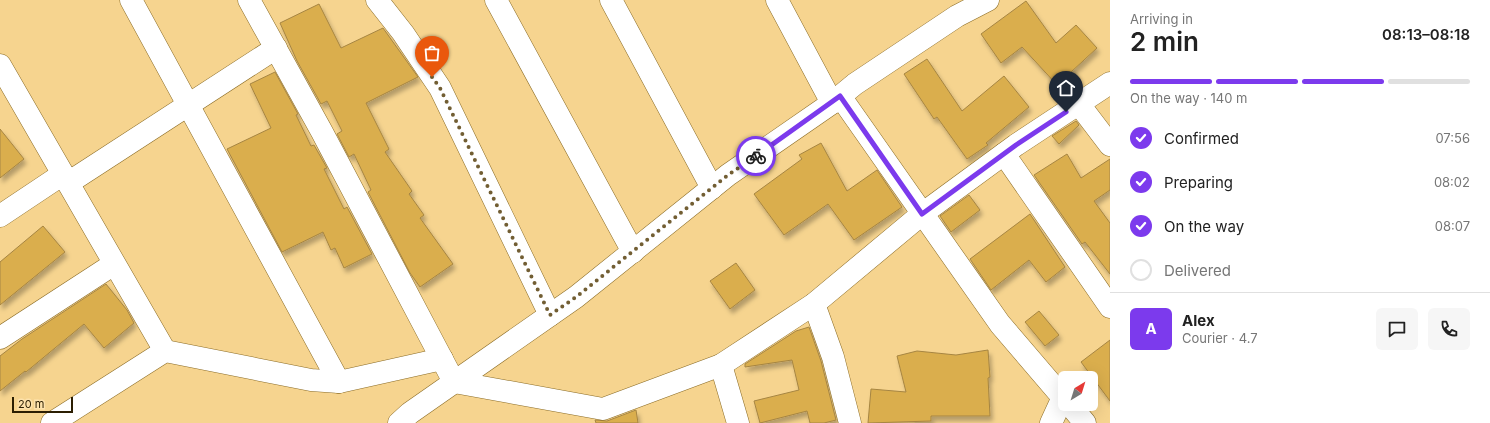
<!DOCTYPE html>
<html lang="en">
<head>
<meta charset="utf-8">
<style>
  :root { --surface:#fff; --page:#f6f6f6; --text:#222; --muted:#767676; --line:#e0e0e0; --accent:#7c3aed }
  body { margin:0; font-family:Inter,sans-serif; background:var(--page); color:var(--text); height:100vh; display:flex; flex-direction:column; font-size:15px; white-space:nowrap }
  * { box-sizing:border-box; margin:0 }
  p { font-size:13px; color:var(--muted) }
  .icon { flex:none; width:22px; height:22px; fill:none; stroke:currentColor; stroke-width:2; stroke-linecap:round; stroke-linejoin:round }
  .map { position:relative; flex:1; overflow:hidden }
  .side { display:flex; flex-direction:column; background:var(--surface); width:380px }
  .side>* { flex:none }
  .needle { width:26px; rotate:38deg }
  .tools { position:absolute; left:1058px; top:371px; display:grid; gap:8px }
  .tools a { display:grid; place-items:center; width:40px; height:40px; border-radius:6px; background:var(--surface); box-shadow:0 4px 16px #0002; font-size:20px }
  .scale { position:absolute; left:12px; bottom:10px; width:61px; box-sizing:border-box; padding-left:4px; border:2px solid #2b1e02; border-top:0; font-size:11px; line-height:14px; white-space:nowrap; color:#2b1e02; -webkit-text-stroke:3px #fde2ac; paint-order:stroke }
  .pin { position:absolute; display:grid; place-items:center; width:34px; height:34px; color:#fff; margin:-41px -17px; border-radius:50% 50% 50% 0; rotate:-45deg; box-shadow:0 0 4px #0007 }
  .pin .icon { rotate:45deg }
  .courier { position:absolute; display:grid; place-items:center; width:40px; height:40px; margin:-20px; border:3px solid #7c3aed; border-radius:50%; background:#fff; color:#222; box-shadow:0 1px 5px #0007 }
  .headline em { font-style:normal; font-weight:600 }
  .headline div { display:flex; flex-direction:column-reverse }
  .headline { display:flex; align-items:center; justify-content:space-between; height:68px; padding:0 20px }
  h1 { font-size:26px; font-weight:600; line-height:30px }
  .bar { display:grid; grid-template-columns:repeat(4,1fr); gap:6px 4px; align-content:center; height:48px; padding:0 20px }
  .bar i { height:5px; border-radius:3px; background:var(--line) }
  .bar .current { background:var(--accent) }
  .bar p { grid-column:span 4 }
  .line { display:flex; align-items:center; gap:10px; padding:0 20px; border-top:1px solid var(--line) }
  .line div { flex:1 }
  .round { display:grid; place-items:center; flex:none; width:42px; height:42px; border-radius:6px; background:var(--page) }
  ol { padding:0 20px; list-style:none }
  li { display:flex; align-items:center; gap:12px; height:44px }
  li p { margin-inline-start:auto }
  li .icon { padding:4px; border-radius:50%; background:var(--accent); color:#fff; stroke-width:4 }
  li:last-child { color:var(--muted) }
  li i { width:22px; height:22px; border:2px solid var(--line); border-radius:50% }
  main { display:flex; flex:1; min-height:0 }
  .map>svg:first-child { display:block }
  .building { fill:#daae4e; stroke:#a68542; filter:url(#shadow) }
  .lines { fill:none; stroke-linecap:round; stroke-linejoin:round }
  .minor-casing { stroke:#8b6c26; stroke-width:23 }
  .minor { stroke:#fff; stroke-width:22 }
  .done { stroke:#725e33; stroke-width:4; stroke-dasharray:0 7.2 }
  .route { stroke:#7c3aed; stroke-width:5 }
</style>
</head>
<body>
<main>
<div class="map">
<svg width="1110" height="423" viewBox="0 0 1110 423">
  <defs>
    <filter id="shadow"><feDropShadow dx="2.5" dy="4.5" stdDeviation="2" flood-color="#0004"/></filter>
  </defs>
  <rect width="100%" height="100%" fill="#f6d48f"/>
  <g class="building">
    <polygon points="1026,1 1056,43 1076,25 1097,48 1057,85 1022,47 1001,63 981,34"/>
    <polygon points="319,4 341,48 383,28 418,77 366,103 389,149 385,152 412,191 409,194 424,215 420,218 453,264 420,287 410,273 368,192 371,190 354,154 349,157 337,134 342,131 327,101 321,104 297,61 280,23"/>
    <polygon points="927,59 962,111 1004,76 1029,107 986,143 988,145 967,159 937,117 934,119 904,74"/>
    <polygon points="275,72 298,114 296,115 311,146 314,145 327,168 324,169 344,209 347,207 372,254 344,268 335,248 331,250 323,232 282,252 227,149 271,128 250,84"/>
    <polygon points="1076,121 1079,125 1059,144 1052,136"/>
    <polygon points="0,129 24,159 0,178"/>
    <polygon points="821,143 847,191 877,170 902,207 854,240 828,204 784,235 754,194 802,159 799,155"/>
    <polygon points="1067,154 1081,178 1110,159 1110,190 1094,201 1110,223 1110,274 1085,242 1082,244 1034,175"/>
    <polygon points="969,195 980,210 951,232 940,216"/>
    <polygon points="1030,214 1065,267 1046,282 1029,260 991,290 970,259"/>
    <polygon points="43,226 65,252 0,305 0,262"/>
    <polygon points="736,263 755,290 730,309 710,281"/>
    <polygon points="106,284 127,310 134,323 104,348 84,324 26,372 25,371 0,391 0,356 22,339"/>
    <polygon points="1039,311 1059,335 1045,346 1025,322"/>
    <polygon points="809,327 821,361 836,420 824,423 810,423 807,411 760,423 754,401 799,390 792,360 745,367 745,364 796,331"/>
    <polygon points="1110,340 1110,401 1081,362"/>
    <polygon points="988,350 990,377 988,378 990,416 931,416 931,421 868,423 871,389 906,392 897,356 917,351 956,355"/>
    <polygon points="636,410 638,423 596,423 595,420 607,421"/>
  </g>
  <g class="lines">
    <g class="minor-casing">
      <g id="minor">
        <polyline points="131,0 339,382"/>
        <polyline points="249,0 322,132 454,382 603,409 721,365 814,304 922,214 1016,145 1110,83"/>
        <polyline points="377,0 403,33 440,88 550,315"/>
        <polyline points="496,0 633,252"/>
        <polyline points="611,0 712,188"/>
        <polyline points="777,0 832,103"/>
        <polyline points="0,65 165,351"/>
        <polyline points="840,96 1000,324 1065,400"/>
        <polyline points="1078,103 1110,145"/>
        <polyline points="1004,154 1110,307"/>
        <polyline points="68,183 276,48"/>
        <polyline points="0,216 63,174"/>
        <polyline points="814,304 833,357 850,423"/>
        <polyline points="0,338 114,264"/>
        <polyline points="721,365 738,423"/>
        <polyline points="1069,404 1085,423"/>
        <polyline points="52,423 165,351 311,380 339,382 442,359"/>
        <polyline points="399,423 410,413 576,297 728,175 832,103 855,84 957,16 988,0"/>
        <polyline points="1051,423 1063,397"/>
      </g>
    </g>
    <use href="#minor" class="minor"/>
  </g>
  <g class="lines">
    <polyline class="done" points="432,77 440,88 550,315 576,297 728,175 756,156"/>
    <polyline class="route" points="756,156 840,96 922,214 1016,145 1066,112"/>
  </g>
</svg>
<div class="tools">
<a><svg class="needle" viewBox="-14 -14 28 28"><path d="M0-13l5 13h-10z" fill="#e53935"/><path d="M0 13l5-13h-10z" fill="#767676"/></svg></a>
</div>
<div class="scale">20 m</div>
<div class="pin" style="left:432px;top:77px;background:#ea580c"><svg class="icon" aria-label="bag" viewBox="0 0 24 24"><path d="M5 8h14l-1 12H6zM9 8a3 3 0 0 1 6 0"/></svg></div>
<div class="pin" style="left:1066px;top:112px;background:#1f2937"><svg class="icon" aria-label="home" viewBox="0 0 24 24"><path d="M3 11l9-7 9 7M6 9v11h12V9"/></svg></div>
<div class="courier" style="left:756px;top:156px"><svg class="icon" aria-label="bike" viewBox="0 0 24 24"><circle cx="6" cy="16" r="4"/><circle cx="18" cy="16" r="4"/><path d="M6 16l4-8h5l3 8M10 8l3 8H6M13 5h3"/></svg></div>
</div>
<section class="side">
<div class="headline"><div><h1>2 min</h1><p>Arriving in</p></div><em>08:13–08:18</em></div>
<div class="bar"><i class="current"></i><i class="current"></i><i class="current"></i><i></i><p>On the way · 140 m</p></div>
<ol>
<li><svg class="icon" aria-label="check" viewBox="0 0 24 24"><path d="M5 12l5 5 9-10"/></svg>Confirmed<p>07:56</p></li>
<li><svg class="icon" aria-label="check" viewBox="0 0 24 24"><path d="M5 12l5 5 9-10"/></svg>Preparing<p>08:02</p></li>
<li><svg class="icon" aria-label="check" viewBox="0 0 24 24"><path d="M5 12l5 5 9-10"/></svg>On the way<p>08:07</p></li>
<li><i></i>Delivered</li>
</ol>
<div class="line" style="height:72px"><b class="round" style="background:var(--accent);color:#fff">A</b><div><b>Alex</b><p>Courier · 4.7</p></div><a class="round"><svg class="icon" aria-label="chat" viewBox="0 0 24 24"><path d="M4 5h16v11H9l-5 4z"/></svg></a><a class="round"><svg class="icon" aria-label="phone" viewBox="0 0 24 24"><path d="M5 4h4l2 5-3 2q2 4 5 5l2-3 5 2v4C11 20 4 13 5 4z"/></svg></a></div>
</section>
</main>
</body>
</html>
